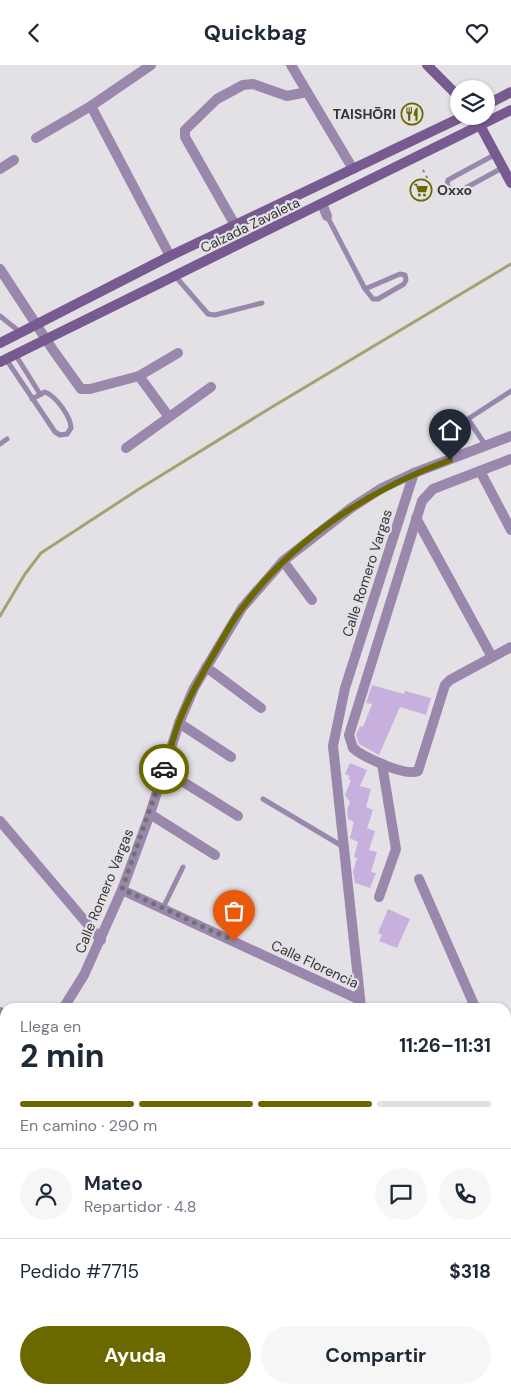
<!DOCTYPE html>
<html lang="es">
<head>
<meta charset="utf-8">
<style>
  :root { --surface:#fff; --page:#f6f6f7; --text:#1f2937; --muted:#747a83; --line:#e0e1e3; --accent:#6c6800 }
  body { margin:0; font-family:"DM Sans",sans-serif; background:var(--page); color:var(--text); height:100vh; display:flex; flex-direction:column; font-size:19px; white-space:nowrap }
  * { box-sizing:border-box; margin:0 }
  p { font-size:16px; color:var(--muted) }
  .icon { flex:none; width:28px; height:28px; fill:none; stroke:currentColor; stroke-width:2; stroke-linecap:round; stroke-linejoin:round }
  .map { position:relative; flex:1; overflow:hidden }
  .panel { position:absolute; left:0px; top:938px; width:511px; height:391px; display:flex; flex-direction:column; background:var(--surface); border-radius:15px 15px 0 0; box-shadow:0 1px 4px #0004 }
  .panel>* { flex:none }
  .buttons { position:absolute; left:450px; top:15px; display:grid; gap:10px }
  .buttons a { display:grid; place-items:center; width:45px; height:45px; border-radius:50%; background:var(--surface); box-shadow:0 1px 4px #0004; font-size:25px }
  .pin { position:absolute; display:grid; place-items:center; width:42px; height:42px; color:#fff; margin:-51px -21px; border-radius:50% 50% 50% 0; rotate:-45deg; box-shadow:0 0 5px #0007 }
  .pin .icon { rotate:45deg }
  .courier { position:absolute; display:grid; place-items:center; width:50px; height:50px; margin:-25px; border:4px solid #6c6800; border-radius:50%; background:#fff; color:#222; box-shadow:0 1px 6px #0007 }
  .overview em { font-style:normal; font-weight:700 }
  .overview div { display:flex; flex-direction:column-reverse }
  .overview { display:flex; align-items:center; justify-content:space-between; height:85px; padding:0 20px }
  h1 { font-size:32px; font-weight:700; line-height:38px }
  .bar { display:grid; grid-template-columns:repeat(4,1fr); gap:8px 5px; align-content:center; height:60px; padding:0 20px }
  .bar i { height:6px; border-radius:4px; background:var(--line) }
  .bar .current { background:var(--accent) }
  .bar p { grid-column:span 4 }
  .line { display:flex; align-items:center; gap:12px; padding:0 20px; border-top:1px solid var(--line) }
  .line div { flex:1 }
  .round { display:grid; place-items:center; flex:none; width:52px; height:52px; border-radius:26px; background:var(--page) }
  .primary-button { display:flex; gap:10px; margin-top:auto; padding:10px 20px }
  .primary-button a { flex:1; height:58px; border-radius:30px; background:var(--accent); color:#fff; font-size:20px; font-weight:700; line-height:58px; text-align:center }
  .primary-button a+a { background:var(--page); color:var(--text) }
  header { display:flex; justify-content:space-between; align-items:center; height:65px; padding:0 20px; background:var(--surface); font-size:22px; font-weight:700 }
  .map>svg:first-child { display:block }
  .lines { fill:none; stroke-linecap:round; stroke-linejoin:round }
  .stream { stroke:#a4a270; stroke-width:3 }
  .building { fill:#c8b0de }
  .path { stroke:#848385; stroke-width:2; stroke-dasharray:2.5 4; stroke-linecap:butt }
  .lane { stroke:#9a87ac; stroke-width:5 }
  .street { stroke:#9a87ac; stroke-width:10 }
  .secondary { stroke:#775b90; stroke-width:10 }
  .done { stroke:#717173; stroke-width:5; stroke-dasharray:0 9 }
  .route { stroke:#6c6800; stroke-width:6 }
  .labels { text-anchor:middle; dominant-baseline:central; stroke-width:4.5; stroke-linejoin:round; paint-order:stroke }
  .poi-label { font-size:14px; font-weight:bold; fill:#343435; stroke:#e3e1e5; text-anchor:end }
  .street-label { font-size:14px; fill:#343435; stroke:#e3e1e5 }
</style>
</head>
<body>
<header><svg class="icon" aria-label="back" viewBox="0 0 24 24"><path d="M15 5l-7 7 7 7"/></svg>Quickbag<svg class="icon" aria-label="heart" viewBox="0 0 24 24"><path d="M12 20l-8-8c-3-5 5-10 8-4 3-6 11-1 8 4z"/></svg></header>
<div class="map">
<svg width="511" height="1328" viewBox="0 0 511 1328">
  <rect width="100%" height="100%" fill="#e3e1e5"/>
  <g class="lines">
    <polyline class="stream" points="0,551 25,509 41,488 139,424 272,342 511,199"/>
  </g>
  <g class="building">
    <polygon points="372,620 404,629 405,626 431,633 426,650 400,642 379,690 359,679 356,670 360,661 363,662 372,639 366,638"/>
    <polygon points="350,698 367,705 360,721 371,724 366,742 373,745 367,763 375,766 369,785 377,787 371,807 376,808 370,823 355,818 353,807 357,793 354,792 358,777 350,773 354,757 348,754 347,745 350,737 345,730 351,715 348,714 350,711 345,709"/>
    <polygon points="388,844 410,854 397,883 379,876 382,870 378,868"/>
  </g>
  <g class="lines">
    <polyline class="path" points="423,105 429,116"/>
    <g class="lane">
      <polyline points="496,89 448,115 447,120 454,127 460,126 504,102"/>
      <polyline points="327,151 365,224 373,234 378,234 404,219 406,215 405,210 400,209 365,224"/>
      <polyline points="176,212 208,249 215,250 262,238"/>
      <polyline points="0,251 20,267"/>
      <polyline points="15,289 40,329"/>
      <path d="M6 294 55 367 60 370 67 369 71 363C71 352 56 331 45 327L32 334"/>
      <polyline points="0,379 7,374"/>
      <polyline points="486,381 468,354 511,326"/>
      <polyline points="263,734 342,781"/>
      <polyline points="163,843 183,802"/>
      <polyline points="376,1328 390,1325"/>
    </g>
    <g class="street">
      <polyline points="291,0 353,104"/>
      <polyline points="91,41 170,191"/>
      <polyline points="36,73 91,41 151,0"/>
      <polyline points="0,104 14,95"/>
      <polyline points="322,139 327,151"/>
      <polyline points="235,160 185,72 185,65 217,34 243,20 253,19 287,31 307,27"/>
      <polyline points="0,204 53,285 81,324 90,324 139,311 178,288"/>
      <polyline points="139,311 169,352"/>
      <polyline points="126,383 211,322"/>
      <path d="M511 394 433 424 422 436 349 670 353 683C363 692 406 712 418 706L445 620 450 615 511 582"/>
      <polyline points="480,406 511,465"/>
      <polyline points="416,453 492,592"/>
      <polyline points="283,496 312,535"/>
      <polyline points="206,602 261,643"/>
      <polyline points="179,658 231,692"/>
      <polyline points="164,705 238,751"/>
      <polyline points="150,749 215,790"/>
      <polyline points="0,756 101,875"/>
      <polyline points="419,814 475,942"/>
      <polyline points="122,825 360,935"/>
      <polyline points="379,832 396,784 382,699"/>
      <polyline points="64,942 84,910 122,825 150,749 179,658 194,623 242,543 283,496 351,443 382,423 414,408 511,371"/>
      <polyline points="361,942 333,681 345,623 414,408"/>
      <polyline points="0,947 5,953"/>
      <polyline points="506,1016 511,1028"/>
      <polyline points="0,1042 5,1034"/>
      <polyline points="0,1077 5,1080"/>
      <polyline points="506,1154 511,1148"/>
      <polyline points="506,1167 511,1161"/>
      <polyline points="0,1205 5,1196"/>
      <polyline points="0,1219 5,1221"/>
      <polyline points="509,1282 511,1282"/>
      <polyline points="137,1324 138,1328"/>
      <polyline points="232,1324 233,1328"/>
      <polyline points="389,1324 396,1328"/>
      <polyline points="406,1324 406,1328"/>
      <polyline points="29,1328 31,1324"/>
      <polyline points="299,1328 299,1324"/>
      <polyline points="485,1328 485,1324"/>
    </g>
    <g class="secondary">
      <polyline points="427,0 459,32"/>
      <polyline points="486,40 511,27"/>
      <polyline points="475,51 511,118"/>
      <polyline points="0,278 170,191 464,51"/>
      <polyline points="0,297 511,45"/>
    </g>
  </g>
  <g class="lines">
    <polyline class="done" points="164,704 122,824 234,876"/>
    <path class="route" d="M164 704C169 689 173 673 179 657 188 632 202 610 215 587 224 572 232 555 243 542 295 473 370 424 450 395"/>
  </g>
  <defs>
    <g id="restaurant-ring" transform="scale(1.125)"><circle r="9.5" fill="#e3e1e5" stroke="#6c6800" stroke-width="1.5"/><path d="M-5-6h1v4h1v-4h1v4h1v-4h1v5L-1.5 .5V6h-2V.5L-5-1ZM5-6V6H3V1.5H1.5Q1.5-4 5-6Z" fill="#6c6800"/></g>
    <g id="supermarket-ring" transform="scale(1.125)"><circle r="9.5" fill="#e3e1e5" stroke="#6c6800" stroke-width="1.5"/><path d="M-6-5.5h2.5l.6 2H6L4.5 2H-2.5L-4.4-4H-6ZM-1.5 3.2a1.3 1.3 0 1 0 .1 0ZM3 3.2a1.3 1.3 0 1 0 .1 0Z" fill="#6c6800"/></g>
  </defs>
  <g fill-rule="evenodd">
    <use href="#restaurant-ring" x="412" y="49"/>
    <use href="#supermarket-ring" x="421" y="125"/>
  </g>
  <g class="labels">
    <g class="poi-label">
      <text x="396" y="49">TAISHŌRI</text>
      <text x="437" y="125" text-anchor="start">Oxxo</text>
    </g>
    <g class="street-label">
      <text transform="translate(250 160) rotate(-26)">Calzada Zavaleta</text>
      <text transform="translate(367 508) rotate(-72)">Calle Romero Vargas</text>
      <text transform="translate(104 826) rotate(-68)">Calle Romero Vargas</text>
      <text transform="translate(315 899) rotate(25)">Calle Florencia</text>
    </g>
  </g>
</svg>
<div class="buttons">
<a><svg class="icon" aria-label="layers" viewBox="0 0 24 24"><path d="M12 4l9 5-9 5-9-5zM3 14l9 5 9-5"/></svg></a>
</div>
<div class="pin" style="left:234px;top:876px;background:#ea580c"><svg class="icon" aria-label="bag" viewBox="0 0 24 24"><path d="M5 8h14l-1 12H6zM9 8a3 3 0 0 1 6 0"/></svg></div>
<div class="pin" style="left:450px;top:395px;background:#1f2937"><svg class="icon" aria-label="home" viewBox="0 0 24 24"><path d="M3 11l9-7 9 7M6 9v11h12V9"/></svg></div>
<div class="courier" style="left:164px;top:704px"><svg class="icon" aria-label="car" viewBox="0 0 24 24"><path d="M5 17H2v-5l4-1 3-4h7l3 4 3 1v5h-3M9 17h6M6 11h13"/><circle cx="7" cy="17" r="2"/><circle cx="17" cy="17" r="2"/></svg></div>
<section class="panel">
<div class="overview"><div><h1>2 min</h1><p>Llega en</p></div><em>11:26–11:31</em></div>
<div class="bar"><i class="current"></i><i class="current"></i><i class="current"></i><i></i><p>En camino · 290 m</p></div>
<div class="line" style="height:90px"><a class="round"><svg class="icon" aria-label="person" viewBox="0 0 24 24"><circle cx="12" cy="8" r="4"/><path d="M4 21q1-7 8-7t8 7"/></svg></a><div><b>Mateo</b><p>Repartidor · 4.8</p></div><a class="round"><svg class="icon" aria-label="chat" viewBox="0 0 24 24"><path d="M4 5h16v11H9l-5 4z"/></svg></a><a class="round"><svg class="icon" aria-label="phone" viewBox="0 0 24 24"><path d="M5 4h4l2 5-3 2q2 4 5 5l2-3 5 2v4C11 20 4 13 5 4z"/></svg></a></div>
<div class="line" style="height:65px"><div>Pedido #7715</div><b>$318</b></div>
<div class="primary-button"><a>Ayuda</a><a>Compartir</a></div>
</section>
</div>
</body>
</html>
